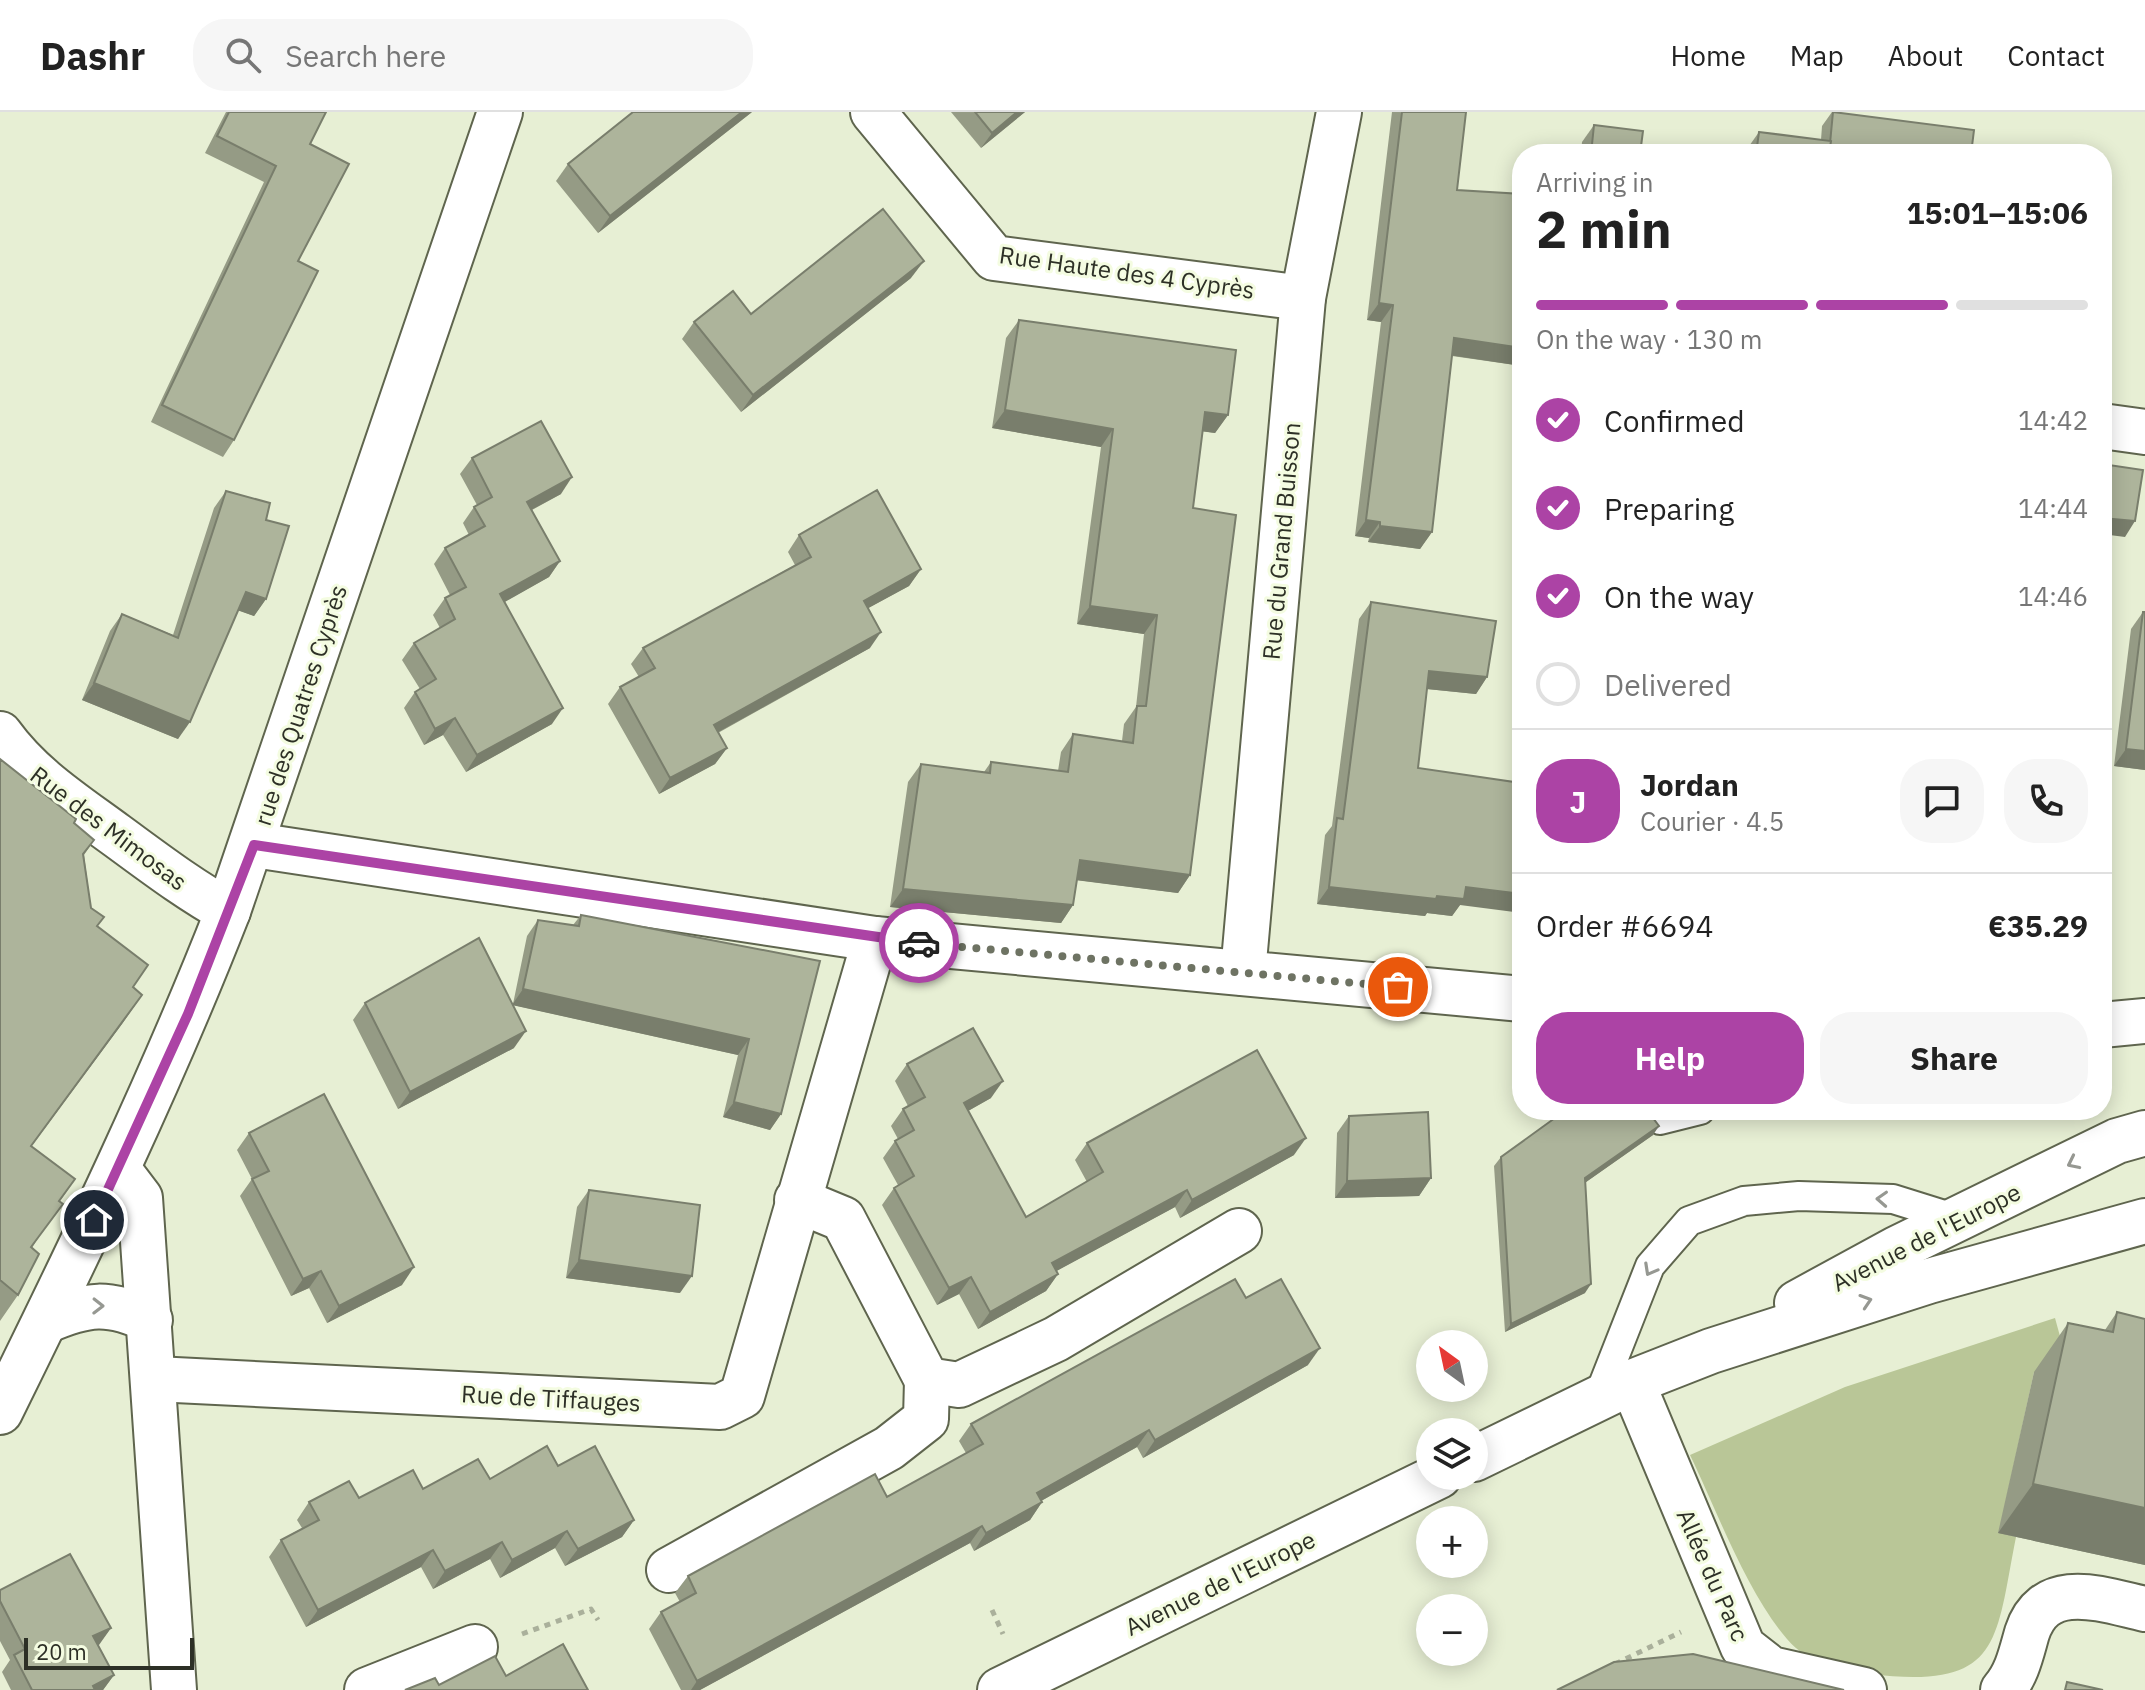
<!DOCTYPE html>
<html lang="en">
<head>
<meta charset="utf-8">
<style>
  :root { --surface:#fff; --page:#f6f6f6; --text:#222; --muted:#767676; --line:#e0e0e0; --accent:#ac43a5 }
  body { margin:0; font-family:"IBM Plex Sans",sans-serif; background:var(--page); color:var(--text); height:100vh; display:flex; flex-direction:column; font-size:30px; white-space:nowrap }
  * { box-sizing:border-box; margin:0 }
  p { font-size:26px; color:var(--muted) }
  .icon { flex:none; width:44px; height:44px; fill:none; stroke:currentColor; stroke-width:2; stroke-linecap:round; stroke-linejoin:round }
  .map { position:relative; flex:1; overflow:hidden }
  .details { position:absolute; left:1512px; top:32px; width:600px; height:976px; display:flex; flex-direction:column; background:var(--surface); border-radius:32px; box-shadow:0 4px 20px #0003 }
  .details>* { flex:none }
  .needle { width:52px; rotate:327deg }
  .controls { position:absolute; left:1416px; top:1218px; display:grid; gap:16px }
  .controls a { display:grid; place-items:center; width:72px; height:72px; border-radius:50%; background:var(--surface); box-shadow:0 4px 20px #0003; font-size:40px }
  .scale { position:absolute; left:24px; bottom:20px; width:170px; box-sizing:border-box; padding-left:8px; border:4px solid #2d3026; border-top:0; font-size:22px; line-height:28px; white-space:nowrap; color:#2d3026; -webkit-text-stroke:6px #f4fce1; paint-order:stroke }
  .pin { position:absolute; display:grid; place-items:center; width:68px; height:68px; color:#fff; margin:-34px; border:4px solid #fff; border-radius:50%; box-shadow:0 2px 8px #0007 }
  .courier { position:absolute; display:grid; place-items:center; width:80px; height:80px; margin:-40px; border:6px solid #ac43a5; border-radius:50%; background:#fff; color:#222; box-shadow:0 2px 10px #0007 }
  .overview em { font-style:normal; font-weight:800 }
  .overview div { display:flex; flex-direction:column-reverse }
  .overview { display:flex; align-items:center; justify-content:space-between; height:136px; padding:0 24px }
  h1 { font-size:52px; font-weight:800; line-height:60px }
  .bar { display:grid; grid-template-columns:repeat(4,1fr); gap:12px 8px; align-content:center; height:96px; padding:0 24px }
  .bar i { height:10px; border-radius:6px; background:var(--line) }
  .bar .selected { background:var(--accent) }
  .bar p { grid-column:span 4 }
  .line { display:flex; align-items:center; gap:20px; padding:0 24px; border-top:2px solid var(--line) }
  .line div { flex:1 }
  .round { display:grid; place-items:center; flex:none; width:84px; height:84px; border-radius:32px; background:var(--page) }
  ol { padding:0 24px; list-style:none }
  li { display:flex; align-items:center; gap:24px; height:88px }
  li p { margin-inline-start:auto }
  li .icon { padding:8px; border-radius:50%; background:var(--accent); color:#fff; stroke-width:4 }
  li:last-child { color:var(--muted) }
  li i { width:44px; height:44px; border:4px solid var(--line); border-radius:50% }
  .action { display:flex; gap:16px; margin-top:auto; padding:16px 24px }
  .action a { flex:1; height:92px; border-radius:32px; background:var(--accent); color:#fff; font-size:32px; font-weight:800; line-height:92px; text-align:center }
  .action a+a { background:var(--page); color:var(--text) }
  header { display:flex; align-items:center; gap:48px; box-sizing:border-box; height:112px; padding:0 40px; background:var(--surface); border-bottom:2px solid var(--line) }
  header strong { font-size:38px }
  nav { display:flex; gap:44px; margin-inline-start:auto; font-size:28px }
  .search { width:560px; height:72px; background:var(--page); display:flex; align-items:center; gap:20px; box-sizing:border-box; padding:0 28px; border-radius:32px; color:var(--muted); font-size:30px }
  .map>svg:first-child { display:block }
  .green { fill:#b9c697 }
  .lines { fill:none; stroke-linecap:round; stroke-linejoin:round }
  .service-casing { stroke:#5f654e; stroke-width:32 }
  .minor-casing { stroke:#5f654e; stroke-width:48 }
  .secondary-casing { stroke:#5f654e; stroke-width:48 }
  .path { stroke:#aab09b; stroke-width:5; stroke-dasharray:6 6; stroke-linecap:butt }
  .service { stroke:#fff; stroke-width:28 }
  .minor { stroke:#fff; stroke-width:44 }
  .secondary { stroke:#fff; stroke-width:44 }
  .wall { fill:#959b85 }
  .shaded-wall { fill:#797e6c }
  .building { fill:#adb49b; stroke:#797e6c; stroke-width:2 }
  .oneway { stroke:#969892 }
  .done { stroke:#6e7363; stroke-width:8; stroke-dasharray:0 14.4 }
  .route { stroke:#ac43a5; stroke-width:10 }
  .labels { text-anchor:middle; dominant-baseline:central; stroke-width:6; stroke-linejoin:round; paint-order:stroke }
  .street-label { font-size:24px; fill:#2d3026; stroke:#f4fce1 }
</style>
</head>
<body>
<header>
<strong>Dashr</strong>
<div class="search"><svg class="icon" aria-label="search" viewBox="0 0 24 24"><circle cx="10" cy="10" r="6"/><path d="M15 15l6 6"/></svg>Search here</div>
<nav><a>Home</a><a>Map</a><a>About</a><a>Contact</a></nav>
</header>
<div class="map">
<svg width="2145" height="1578" viewBox="0 0 2145 1578">
  <rect width="100%" height="100%" fill="#e7efd4"/>
  <path class="green" d="M2055 1206 2072 1268 2034 1260 1999 1420 2016 1425C1995 1531 2002 1578 1869 1562 1839 1555 1808 1552 1787 1527 1747 1481 1717 1399 1690 1343L1845 1275Z"/>
  <g class="lines">
    <g class="service-casing">
      <g id="service">
        <polyline points="1660,1008 1700,998"/>
        <polyline points="1598,1286 1650,1154 1689,1109 1744,1089 1799,1084 1893,1087 1957,1107"/>
      </g>
    </g>
    <g class="minor-casing">
      <g id="minor">
        <polyline points="873,0 994,146 1303,186"/>
        <polyline points="2102,314 2145,320"/>
        <path d="M0 622C31 665 74 692 116 723 153 750 188 777 228 799"/>
        <polyline points="254,733 875,827 1522,887"/>
        <polyline points="1243,861 1303,186 1339,0"/>
        <polyline points="2102,913 2145,909"/>
        <polyline points="118,1057 140,1086 174,1578"/>
        <polyline points="797,1088 843,1107 927,1268 959,1273 1056,1227 1239,1119"/>
        <path d="M46 1209C88 1191 108 1189 150 1208"/>
        <polyline points="155,1267 720,1295 742,1284 875,827"/>
        <polyline points="1632,1270 1743,1535 1771,1557 1864,1578"/>
        <path d="M0 1300C81 1136 161 970 228 799L500 0"/>
        <polyline points="669,1458 889,1336 926,1307 927,1268"/>
        <polyline points="367,1578 475,1535"/>
        <path d="M2003 1578C2017 1562 2021 1542 2027 1521 2045 1465 2104 1488 2145 1497"/>
      </g>
    </g>
    <g class="secondary-casing">
      <g id="secondary">
        <polyline points="1797,1191 1896,1137 2117,1029 2145,1021"/>
        <polyline points="1474,1347 1632,1270 1711,1239 1929,1169 2145,1109"/>
        <polyline points="1000,1578 1439,1364"/>
      </g>
    </g>
    <g class="path">
      <polyline points="992,1498 1003,1522"/>
      <polyline points="522,1522 591,1497 598,1508"/>
      <polyline points="1615,1552 1681,1520"/>
    </g>
    <use href="#service" class="service"/>
    <use href="#minor" class="minor"/>
    <use href="#secondary" class="secondary"/>
  </g>
  <g class="wall">
    <polygon points="226,0 326,0 310,32 298,149 234,328 223,345 151,310 264,70 205,41"/>
    <polygon points="752,0 598,121 556,69 568,52"/>
    <polygon points="951,0 1025,0 981,36"/>
    <polygon points="1392,0 1466,0 1457,78 1522,82 1522,254 1452,244 1432,420 1420,437 1368,430 1369,426 1355,424 1381,210 1367,208"/>
    <polygon points="1832,0 1971,42 1746,42 1747,37 1759,20 1821,28 1822,14"/>
    <polygon points="1594,13 1640,42 1581,42 1582,30"/>
    <polygon points="911,166 741,300 682,227 694,210 751,202"/>
    <polygon points="1019,208 1228,303 1215,321 1202,319 1193,396 1190,763 1178,781 1077,768 1073,793 1061,811 890,795 908,670 921,652 984,660 991,650 1058,659 1061,640 1073,622 1122,629 1124,612 1136,595 1144,522 1077,512 1101,335 992,316 1006,226"/>
    <polygon points="472,346 561,382 532,398 560,449 549,465 504,490 552,612 466,660 443,623 424,633 404,596 415,580 420,577 402,548 414,531 440,516 433,503 445,486 450,483 434,452 445,436 469,423 463,411 474,395 477,393 460,362"/>
    <polygon points="226,379 266,408 266,487 254,504 238,498 178,627 82,588 110,519 122,502 173,523 214,396"/>
    <polygon points="799,423 921,457 909,474 868,496 870,536 718,621 727,636 715,652 659,682 608,592 620,575 639,565 631,552 643,536 795,453 788,440"/>
    <polygon points="1371,490 1487,565 1476,582 1427,577 1418,656 1460,793 1452,804 1427,801 1425,804 1317,792 1325,723 1332,714 1359,507"/>
    <polygon points="2143,500 2145,500 2145,658 2114,654 2131,517"/>
    <polygon points="0,647 94,728 84,743 91,796 97,814 133,875 142,883 31,1034 75,1067 60,1089 32,1136 18,1183 0,1209"/>
    <polygon points="581,803 820,849 781,1002 770,1018 723,1005 738,943 513,893 514,936 398,997 353,908 365,891 513,892 527,824 538,808 573,813"/>
    <polygon points="907,952 991,986 968,999 1026,1105 1087,1070 1075,1048 1087,1031 1294,1043 1180,1106 1175,1095 1056,1159 1058,1162 1046,1179 978,1217 959,1182 937,1193 882,1093 894,1076 898,1073 883,1046 895,1029 898,1027 891,1014 903,997 908,994 895,969"/>
    <polygon points="1650,1002 1653,1023 1586,1070 1585,1181 1505,1220 1494,1054 1501,1045"/>
    <polygon points="1349,1004 1431,1066 1419,1084 1335,1086 1337,1021"/>
    <polygon points="249,1021 402,1173 327,1211 309,1176 291,1184 240,1084 252,1067 237,1038"/>
    <polygon points="589,1078 680,1181 566,1166 577,1095"/>
    <polygon points="1246,1186 1308,1253 1143,1346 1137,1335 1041,1389 1042,1390 1030,1408 974,1439 970,1431 700,1578 681,1578 649,1517 661,1500 680,1490 675,1481 688,1464 887,1385 966,1341 959,1329 971,1312"/>
    <polygon points="2117,1200 2145,1453 1998,1421 2034,1260 2068,1211 2105,1218"/>
    <polygon points="558,1354 634,1408 622,1425 565,1454 555,1436 500,1466 490,1447 433,1477 421,1455 306,1515 269,1445 281,1428 302,1416 297,1408 309,1390 359,1386 423,1377 490,1367"/>
    <polygon points="0,1478 111,1516 98,1533 114,1563 103,1578 11,1578 2,1560 10,1548 0,1529"/>
  </g>
  <g class="shaded-wall">
    <polygon points="742,0 752,0 598,121 610,104"/>
    <polygon points="1017,0 1025,0 981,36 992,21"/>
    <polygon points="924,149 911,166 741,300 753,283"/>
    <polygon points="1379,191 1393,193 1381,210 1367,208"/>
    <polygon points="1454,226 1522,236 1522,254 1442,242"/>
    <polygon points="1005,298 1113,317 1101,335 992,316"/>
    <polygon points="1205,300 1228,303 1215,321 1192,318"/>
    <polygon points="572,365 561,382 516,406 527,390"/>
    <polygon points="2102,406 2135,409 2125,425 2102,422"/>
    <polygon points="1366,408 1380,410 1369,426 1355,424"/>
    <polygon points="1380,414 1432,420 1420,437 1368,430"/>
    <polygon points="560,449 549,465 489,499 500,482"/>
    <polygon points="921,457 909,474 852,505 864,489"/>
    <polygon points="246,480 266,487 254,504 234,497"/>
    <polygon points="1090,494 1157,503 1144,522 1077,512"/>
    <polygon points="881,520 870,536 702,629 714,613"/>
    <polygon points="1429,559 1487,565 1476,582 1417,576"/>
    <polygon points="94,571 190,610 178,627 82,588"/>
    <polygon points="563,596 552,612 466,660 477,643"/>
    <polygon points="455,606 443,623 424,633 435,617"/>
    <polygon points="727,636 715,652 659,682 670,666"/>
    <polygon points="2126,637 2145,639 2145,658 2114,654"/>
    <polygon points="1080,748 1190,763 1178,781 1067,767"/>
    <polygon points="1329,775 1466,775 1522,782 1522,801 1460,793 1452,804 1427,801 1425,804 1317,792"/>
    <polygon points="903,777 1073,793 1061,811 890,795"/>
    <polygon points="523,877 749,927 738,943 512,893"/>
    <polygon points="142,883 122,912 10,1063 31,1034"/>
    <polygon points="526,919 514,936 398,997 410,980"/>
    <polygon points="1003,969 991,986 952,1008 964,991"/>
    <polygon points="734,990 781,1002 770,1018 723,1005"/>
    <polygon points="1659,1014 1653,1023 1579,1075 1585,1066"/>
    <polygon points="1306,1026 1294,1043 1180,1106 1192,1088"/>
    <polygon points="1431,1066 1419,1084 1335,1086 1347,1069"/>
    <polygon points="1187,1078 1175,1095 1040,1168 1052,1151"/>
    <polygon points="579,1148 692,1164 680,1181 566,1166"/>
    <polygon points="414,1155 402,1173 327,1211 339,1194"/>
    <polygon points="321,1159 309,1176 291,1184 303,1167"/>
    <polygon points="1058,1162 1046,1179 978,1217 990,1200"/>
    <polygon points="971,1165 959,1182 937,1193 949,1176"/>
    <polygon points="1591,1172 1585,1181 1505,1220 1511,1212"/>
    <polygon points="1320,1236 1308,1253 1143,1346 1155,1328"/>
    <polygon points="1149,1318 1137,1335 1025,1398 1037,1381"/>
    <polygon points="2033,1372 2145,1396 2145,1453 1998,1421"/>
    <polygon points="1042,1390 1030,1408 974,1439 986,1421"/>
    <polygon points="634,1408 622,1425 565,1454 578,1437"/>
    <polygon points="982,1414 970,1431 700,1578 691,1578 697,1569"/>
    <polygon points="567,1419 555,1436 500,1466 512,1448"/>
    <polygon points="502,1430 490,1447 433,1477 445,1459"/>
    <polygon points="433,1438 421,1455 306,1515 318,1498"/>
    <polygon points="111,1516 99,1533 81,1541 93,1524"/>
    <polygon points="114,1563 103,1578 91,1578 93,1574"/>
  </g>
  <g class="building">
    <polygon points="229,0 326,0 310,32 349,52 298,149 318,159 234,328 162,293 276,54 217,24"/>
    <polygon points="633,0 742,0 610,104 568,52"/>
    <polygon points="975,0 1017,0 992,21"/>
    <polygon points="1402,0 1466,0 1457,78 1522,82 1522,236 1454,226 1432,420 1380,414 1380,410 1366,408 1393,193 1379,191"/>
    <polygon points="1833,0 1974,18 1971,42 1829,42"/>
    <polygon points="1594,13 1643,19 1640,42 1591,42"/>
    <polygon points="1759,20 1831,29 1829,42 1756,42"/>
    <polygon points="883,97 924,149 753,283 694,210 733,179 751,202"/>
    <polygon points="1019,208 1236,238 1228,303 1205,300 1193,396 1236,403 1190,763 1080,748 1073,793 903,777 921,652 990,661 991,650 1068,660 1073,622 1133,631 1137,594 1146,594 1157,503 1090,494 1113,317 1005,298"/>
    <polygon points="541,309 572,365 527,390 560,449 500,482 563,596 477,643 455,606 435,617 425,598 415,580 436,567 414,531 455,507 445,486 466,475 445,436 485,414 474,395 492,385 472,346"/>
    <polygon points="2102,352 2143,358 2135,409 2102,406"/>
    <polygon points="877,378 921,457 864,489 881,520 714,613 727,636 670,666 620,575 655,556 643,536 811,445 799,423"/>
    <polygon points="226,379 270,391 266,408 289,414 266,487 246,480 190,610 94,571 122,502 178,526"/>
    <polygon points="1371,490 1496,509 1487,565 1429,559 1418,656 1514,670 1522,681 1522,782 1466,775 1464,787 1437,784 1436,787 1329,775 1337,706 1343,707"/>
    <polygon points="2143,500 2145,500 2145,639 2126,637"/>
    <polygon points="0,647 76,707 74,711 94,728 83,742 91,796 104,805 97,814 148,853 133,875 142,883 31,1034 75,1067 59,1089 63,1092 31,1135 39,1142 18,1183 0,1168"/>
    <polygon points="581,803 820,849 781,1002 734,990 749,927 523,877 538,808 579,814"/>
    <polygon points="479,826 526,919 410,980 365,891"/>
    <polygon points="973,916 1003,969 964,991 1026,1105 1103,1060 1087,1031 1257,938 1306,1026 1192,1088 1187,1078 1052,1151 1058,1162 990,1200 971,1165 949,1176 894,1076 914,1064 895,1029 914,1018 903,997 925,985 907,952"/>
    <polygon points="324,982 414,1155 339,1194 321,1159 303,1167 252,1067 269,1059 249,1021"/>
    <polygon points="1566,998 1650,998 1650,1002 1659,1014 1585,1066 1591,1172 1511,1212 1501,1045"/>
    <polygon points="1428,1000 1431,1066 1347,1069 1349,1004"/>
    <polygon points="589,1078 700,1093 692,1164 579,1148"/>
    <polygon points="1235,1167 1246,1186 1281,1167 1320,1236 1155,1328 1149,1318 1037,1381 1042,1390 986,1421 982,1414 697,1569 661,1500 696,1481 688,1464 875,1362 887,1385 983,1332 971,1312"/>
    <polygon points="2117,1200 2145,1207 2145,1396 2033,1372 2068,1211 2113,1220"/>
    <polygon points="547,1334 558,1354 595,1334 634,1408 578,1437 567,1419 512,1448 502,1430 445,1459 433,1438 318,1498 281,1428 319,1408 309,1390 349,1369 359,1386 413,1358 423,1377 478,1347 490,1367"/>
    <polygon points="70,1442 111,1516 93,1524 114,1563 93,1574 95,1578 32,1578 14,1543 25,1537 0,1489 0,1478"/>
    <polygon points="563,1532 588,1578 405,1578 435,1566 439,1573 495,1544 506,1564"/>
    <polygon points="1693,1542 1844,1578 1557,1578 1614,1550"/>
    <polygon points="2067,1570 2103,1578 2065,1578"/>
  </g>
  <defs><path id="oneway-chevron" d="M-2-3.5L2.5 0L-2 3.5" fill="none" stroke-width="1.6" stroke-linecap="round" stroke-linejoin="round" transform="scale(2)"/></defs>
  <g class="oneway">
    <use href="#oneway-chevron" transform="translate(2073 1051) rotate(154)"/>
    <use href="#oneway-chevron" transform="translate(1882 1087) rotate(-177)"/>
    <use href="#oneway-chevron" transform="translate(1650 1158) rotate(119)"/>
    <use href="#oneway-chevron" transform="translate(1866 1189) rotate(-18)"/>
    <use href="#oneway-chevron" transform="translate(98 1194) rotate(1)"/>
  </g>
  <g class="lines">
    <polyline class="done" points="919,831 1398,875"/>
    <polyline class="route" points="94,1108 188,902 254,733 919,831"/>
  </g>
  <g class="labels">
    <g class="street-label">
      <text transform="translate(1127 160) rotate(8)">Rue Haute des 4 Cyprès</text>
      <text transform="translate(1281 429) rotate(-85)">Rue du Grand Buisson</text>
      <text transform="translate(300 593) rotate(-72)">rue des Quatres Cyprès</text>
      <text transform="translate(109 716) rotate(37)">Rue des Mimosas</text>
      <text transform="translate(1926 1125) rotate(-27)">Avenue de l'Europe</text>
      <text transform="translate(551 1286) rotate(3)">Rue de Tiffauges</text>
      <text transform="translate(1713 1463) rotate(66)">Allée du Parc</text>
      <text transform="translate(1220 1471) rotate(-26)">Avenue de l'Europe</text>
    </g>
  </g>
</svg>
<div class="controls">
<a><svg class="needle" viewBox="-14 -14 28 28"><path d="M0-13l5 13h-10z" fill="#e53935"/><path d="M0 13l5-13h-10z" fill="#767676"/></svg></a>
<a><svg class="icon" aria-label="layers" viewBox="0 0 24 24"><path d="M12 4l9 5-9 5-9-5zM3 14l9 5 9-5"/></svg></a>
<a>+</a>
<a>−</a>
</div>
<div class="scale">20 m</div>
<div class="pin" style="left:1398px;top:875px;background:#ea580c"><svg class="icon" aria-label="bag" viewBox="0 0 24 24"><path d="M5 8h14l-1 12H6zM9 8a3 3 0 0 1 6 0"/></svg></div>
<div class="pin" style="left:94px;top:1108px;background:#1f2937"><svg class="icon" aria-label="home" viewBox="0 0 24 24"><path d="M3 11l9-7 9 7M6 9v11h12V9"/></svg></div>
<div class="courier" style="left:919px;top:831px"><svg class="icon" aria-label="car" viewBox="0 0 24 24"><path d="M5 17H2v-5l4-1 3-4h7l3 4 3 1v5h-3M9 17h6M6 11h13"/><circle cx="7" cy="17" r="2"/><circle cx="17" cy="17" r="2"/></svg></div>
<section class="details">
<div class="overview"><div><h1>2 min</h1><p>Arriving in</p></div><em>15:01–15:06</em></div>
<div class="bar"><i class="selected"></i><i class="selected"></i><i class="selected"></i><i></i><p>On the way · 130 m</p></div>
<ol>
<li><svg class="icon" aria-label="check" viewBox="0 0 24 24"><path d="M5 12l5 5 9-10"/></svg>Confirmed<p>14:42</p></li>
<li><svg class="icon" aria-label="check" viewBox="0 0 24 24"><path d="M5 12l5 5 9-10"/></svg>Preparing<p>14:44</p></li>
<li><svg class="icon" aria-label="check" viewBox="0 0 24 24"><path d="M5 12l5 5 9-10"/></svg>On the way<p>14:46</p></li>
<li><i></i>Delivered</li>
</ol>
<div class="line" style="height:144px"><b class="round" style="background:var(--accent);color:#fff">J</b><div><b>Jordan</b><p>Courier · 4.5</p></div><a class="round"><svg class="icon" aria-label="chat" viewBox="0 0 24 24"><path d="M4 5h16v11H9l-5 4z"/></svg></a><a class="round"><svg class="icon" aria-label="phone" viewBox="0 0 24 24"><path d="M5 4h4l2 5-3 2q2 4 5 5l2-3 5 2v4C11 20 4 13 5 4z"/></svg></a></div>
<div class="line" style="height:104px"><div>Order #6694</div><b>€35.29</b></div>
<div class="action"><a>Help</a><a>Share</a></div>
</section>
</div>
</body>
</html>
